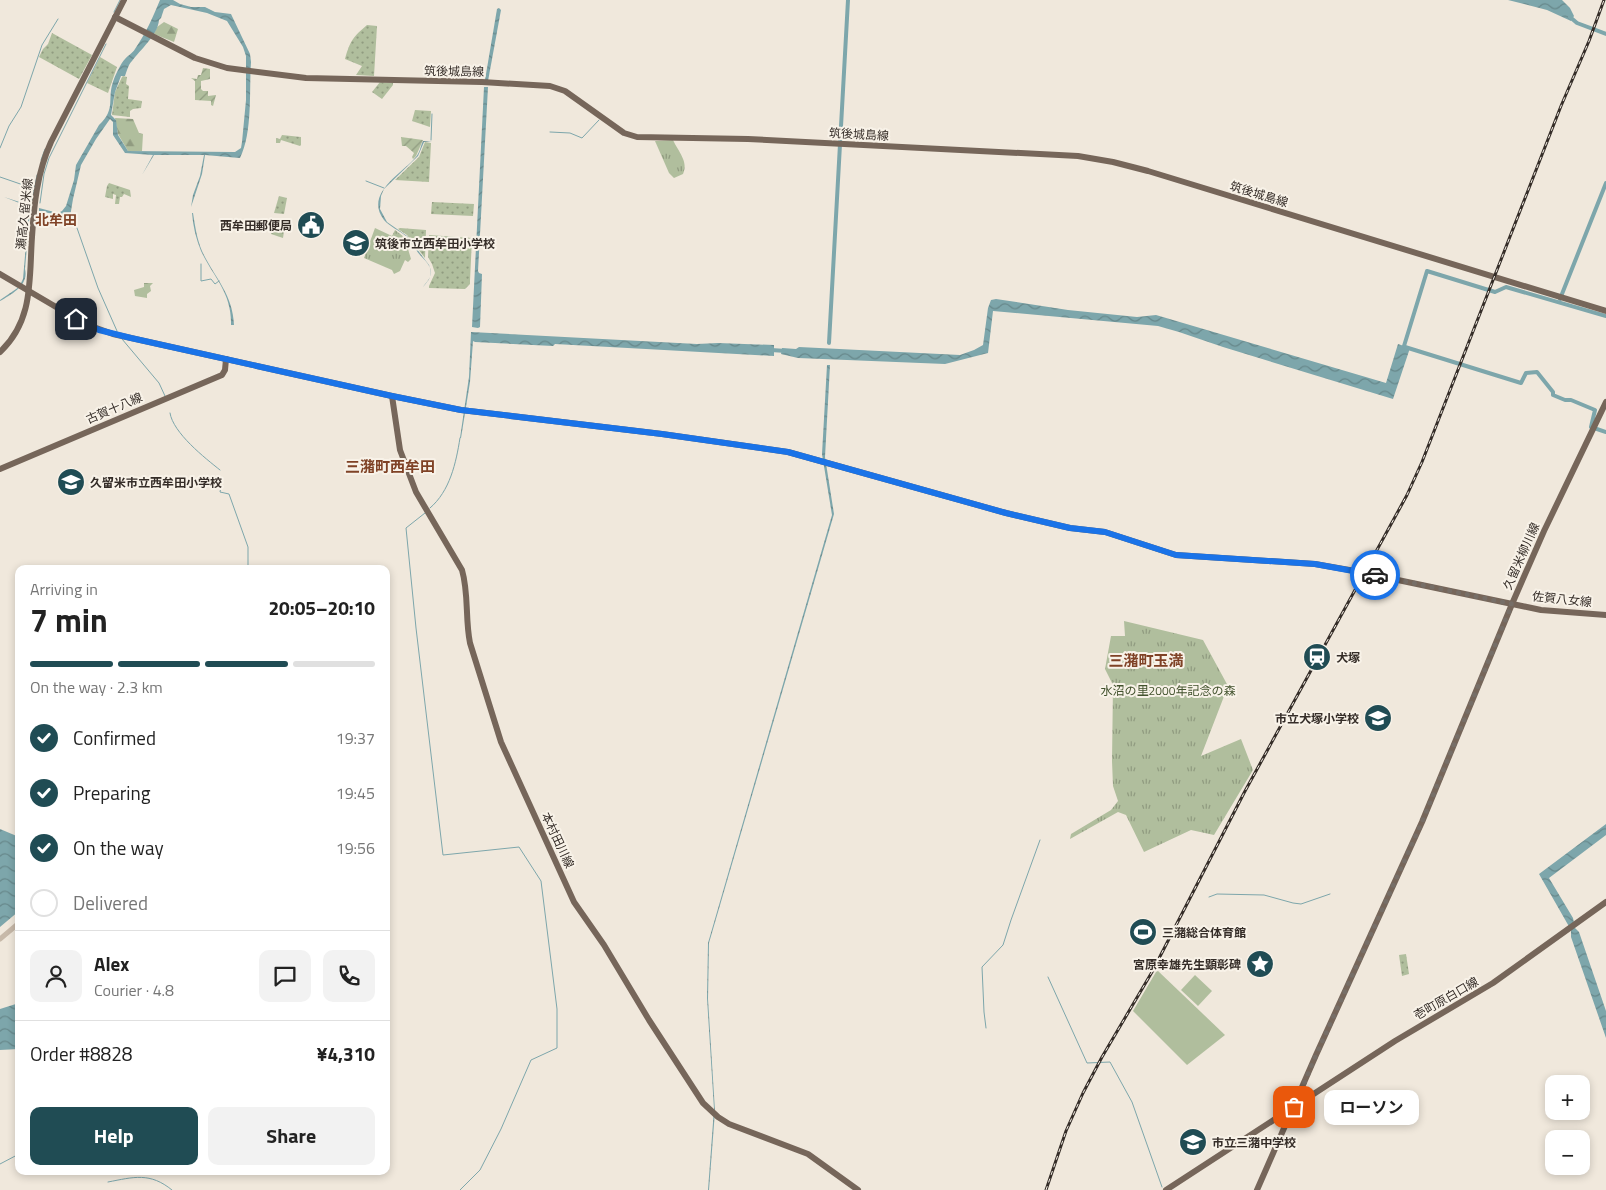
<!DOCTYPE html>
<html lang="en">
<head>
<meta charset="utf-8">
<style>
  :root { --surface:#fff; --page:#f2f2f2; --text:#222; --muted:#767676; --line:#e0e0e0; --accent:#204c54 }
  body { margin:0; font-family:"Titillium Web","Noto Sans JP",sans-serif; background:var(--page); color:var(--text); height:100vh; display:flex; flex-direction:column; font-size:19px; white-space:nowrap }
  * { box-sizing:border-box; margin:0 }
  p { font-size:16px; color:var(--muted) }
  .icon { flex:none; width:28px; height:28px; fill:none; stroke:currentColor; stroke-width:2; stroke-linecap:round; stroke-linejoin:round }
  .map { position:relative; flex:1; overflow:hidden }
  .panel { position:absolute; left:15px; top:565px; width:375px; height:610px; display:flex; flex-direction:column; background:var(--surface); border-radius:10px; box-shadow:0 2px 8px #0003 }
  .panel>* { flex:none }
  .buttons { position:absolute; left:1545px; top:1075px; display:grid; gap:10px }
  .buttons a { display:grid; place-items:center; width:45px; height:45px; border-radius:10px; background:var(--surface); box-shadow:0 2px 8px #0003; font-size:25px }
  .pin { position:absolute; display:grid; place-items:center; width:42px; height:42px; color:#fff; margin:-21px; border-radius:10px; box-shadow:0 2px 8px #0006 }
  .courier { position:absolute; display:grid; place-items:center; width:50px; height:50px; margin:-25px; border:4px solid #1a73e8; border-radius:50%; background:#fff; color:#222; box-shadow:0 1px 6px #0007 }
  .bubble { position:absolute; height:35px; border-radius:10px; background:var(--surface); box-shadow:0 2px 8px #0003; font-size:16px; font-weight:700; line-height:35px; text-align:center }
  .head em { font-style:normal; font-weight:700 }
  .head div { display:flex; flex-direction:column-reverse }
  .head { display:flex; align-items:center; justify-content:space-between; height:85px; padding:0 15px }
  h1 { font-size:32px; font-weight:700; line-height:38px }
  .bar { display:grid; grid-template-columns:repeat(4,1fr); gap:8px 5px; align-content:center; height:60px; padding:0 15px }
  .bar i { height:6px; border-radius:4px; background:var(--line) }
  .bar .selected { background:var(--accent) }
  .bar p { grid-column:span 4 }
  .line { display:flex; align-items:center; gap:12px; padding:0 15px; border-top:1px solid var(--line) }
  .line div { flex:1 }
  .round { display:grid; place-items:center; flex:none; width:52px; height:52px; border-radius:10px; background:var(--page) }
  ol { padding:0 15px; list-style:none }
  li { display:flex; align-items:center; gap:15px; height:55px }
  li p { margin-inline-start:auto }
  li .icon { padding:5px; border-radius:50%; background:var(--accent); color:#fff; stroke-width:4 }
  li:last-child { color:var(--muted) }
  li i { width:28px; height:28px; border:2px solid var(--line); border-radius:50% }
  .primary-button { display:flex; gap:10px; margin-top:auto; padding:10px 15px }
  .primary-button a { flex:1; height:58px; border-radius:10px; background:var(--accent); color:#fff; font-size:20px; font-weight:700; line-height:58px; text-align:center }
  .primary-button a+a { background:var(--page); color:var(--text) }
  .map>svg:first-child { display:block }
  .grass { fill:url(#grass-dots) }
  .forest { fill:url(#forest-firs) }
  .park { fill:url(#park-tufts) }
  .garden { fill:url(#garden-furrows) }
  .pitch { fill:#b0be9d }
  .water { fill:url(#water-waves); fill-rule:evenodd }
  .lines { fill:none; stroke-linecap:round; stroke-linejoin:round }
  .stream { stroke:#7da6ab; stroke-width:1 }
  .canal { stroke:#7da6ab; stroke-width:4 }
  .minor { stroke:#c7b9a9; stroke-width:5 }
  .major { stroke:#76665a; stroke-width:6 }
  .rail-casing { stroke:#352d28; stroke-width:3 }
  .rail { stroke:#f8f2e8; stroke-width:1; stroke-dasharray:4; stroke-linecap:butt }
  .done { stroke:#766e67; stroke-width:5; stroke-dasharray:0 9 }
  .route { stroke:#1a73e8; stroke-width:6 }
  .labels { text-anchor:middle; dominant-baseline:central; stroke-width:4; stroke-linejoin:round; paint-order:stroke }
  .street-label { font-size:12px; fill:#352d28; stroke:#f8f2e8 }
  .poi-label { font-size:12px; font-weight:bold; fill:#352d28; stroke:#f8f2e8; text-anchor:start }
  .park-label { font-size:12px; fill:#42522d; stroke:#f8f2e8 }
  .neighbourhood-label { font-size:14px; font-weight:bold; fill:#7f4226; stroke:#f8f2e8 }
  .quarter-label { font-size:15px; font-weight:bold; fill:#7f4226; stroke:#f8f2e8 }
</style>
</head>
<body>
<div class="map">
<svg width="1606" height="1190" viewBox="0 0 1606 1190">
  <defs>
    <pattern id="grass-dots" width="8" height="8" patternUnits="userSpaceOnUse" patternTransform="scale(1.25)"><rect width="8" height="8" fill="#b0be9d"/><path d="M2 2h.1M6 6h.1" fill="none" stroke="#909b80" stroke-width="1.8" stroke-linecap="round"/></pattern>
    <pattern id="forest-firs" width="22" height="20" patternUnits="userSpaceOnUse" patternTransform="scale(1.25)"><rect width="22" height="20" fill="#b0be9d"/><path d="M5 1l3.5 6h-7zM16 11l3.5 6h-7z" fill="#909b80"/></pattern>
    <pattern id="park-tufts" width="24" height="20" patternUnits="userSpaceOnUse" patternTransform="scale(1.25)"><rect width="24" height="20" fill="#b0be9d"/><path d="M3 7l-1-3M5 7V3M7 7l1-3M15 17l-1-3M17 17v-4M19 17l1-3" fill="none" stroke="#909b80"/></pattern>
    <pattern id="garden-furrows" width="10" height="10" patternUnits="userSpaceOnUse" patternTransform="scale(1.25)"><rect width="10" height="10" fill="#b0be9d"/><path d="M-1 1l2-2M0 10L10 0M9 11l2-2" fill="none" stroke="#909b80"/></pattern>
    <pattern id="water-waves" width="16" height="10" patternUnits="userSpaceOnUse" patternTransform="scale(1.25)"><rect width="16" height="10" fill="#7da6ab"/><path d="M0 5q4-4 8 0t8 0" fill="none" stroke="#67888b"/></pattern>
  </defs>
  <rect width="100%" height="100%" fill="#f0e8dc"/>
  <g class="grass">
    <path d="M367 25 377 26 374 76 356 75 362 66 345 59C350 41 353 37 367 25Z"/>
    <polygon points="52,33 92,55 79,79 39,57 43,49 48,44"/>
    <polygon points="100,57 117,67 108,93 87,83"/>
    <polygon points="123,76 127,77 126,84 129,86 128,99 142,101 141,108 133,109 130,111 130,117 112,115 115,92 122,77"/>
    <polygon points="380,82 393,83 393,85 382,99 372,92"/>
    <polygon points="415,110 431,111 430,127 412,121"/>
    <polygon points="282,135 301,137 301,145 300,146 281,140 280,143 276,143 276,138 280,139"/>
    <polygon points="425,142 431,143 429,182 395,180 419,157"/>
    <polygon points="109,183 130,190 131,197 124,194 122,197 120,197 119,204 115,204 116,195 113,194 113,199 105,197 107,186"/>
    <polygon points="279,196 287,198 284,214 274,213"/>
    <polygon points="432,202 474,204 473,216 431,214"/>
    <polygon points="273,222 285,225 283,238 271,234"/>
    <polygon points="400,228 426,230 425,258 407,235 398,229"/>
    <polygon points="429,235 472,238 470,281 470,284 465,289 429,288 429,286 435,273 432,264 428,257"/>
    <polygon points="1406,954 1409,974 1402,976 1399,955"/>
  </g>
  <g class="forest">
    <polygon points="164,22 178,29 174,42 154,34 157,27"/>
    <polygon points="115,118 133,119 139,133 143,134 142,151 128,151 118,134"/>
    <polygon points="144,283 153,283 150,286 151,291 147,294 147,298 135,296 134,290 144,287"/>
  </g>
  <g class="park">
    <path d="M673 140C678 151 689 162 683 174L674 178 669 173 655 141Z"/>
    <polygon points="375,228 392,236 395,230 404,237 411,245 408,249 411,259 408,262 405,260 400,271 394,274 392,270 364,258"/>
    <polygon points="1124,621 1203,640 1228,686 1201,756 1241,739 1253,770 1214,835 1191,830 1144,852 1126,815 1118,812 1070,839 1071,834 1111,810 1118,801 1113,786 1112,761 1113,685 1105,669 1111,636 1125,636"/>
  </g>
  <g class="garden">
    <polygon points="203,68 210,69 210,79 201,81 201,89 203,91 208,91 208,96 216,95 213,106 211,105 211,101 195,100 195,81 191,78 197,79 198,75 201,75"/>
    <polygon points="401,137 423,140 416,156 413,159 412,157 414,153 406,146 402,146"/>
  </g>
  <g class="pitch">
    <polygon points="1158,971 1225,1035 1187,1065 1133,1011 1156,972"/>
    <polygon points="1195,975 1212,991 1198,1006 1181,990"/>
  </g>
  <g class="water">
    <path d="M160 0H173L180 4 191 7H205L215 12 231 14 250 54 251 62C249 90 253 132 240 158L205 155 202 174 191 207 193 195 200 176 204 155H154L142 175 153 155 125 153 113 135V122L110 119 96 139 81 165 73 199 70 217C60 214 51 214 39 211V208L58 213 62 211 66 206 74 180 76 165 99 125C117 108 106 99 114 79 116 74 121 63 125 59 128 55 132 54 135 49 146 33 153 17 160 0ZM171 5 207 13 227 21 243 47 246 56V100L242 142 241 148 235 152 128 151 118 135 116 120 111 115 115 92 121 76H125C127 71 128 65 132 61 140 50 158 35 159 20L161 18 164 9Z"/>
    <polygon points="1508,0 1562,0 1570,8 1574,16 1571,21 1547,10"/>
    <polygon points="499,8 501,10 488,81 485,80 497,9"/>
    <polygon points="484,87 488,87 478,271 479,273 482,274 480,327 478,328 472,327"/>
    <path d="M423 141H432L424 142 418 156 384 189 381 196 380 209 387 222 407 236 429 265C433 275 430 279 423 287 424 285 428 281 430 277 434 269 426 261 420 255L399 277 420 255C415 249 411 241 406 236 399 230 390 227 384 220 364 194 401 174 415 158 420 153 420 147 423 141Z"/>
    <path d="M4 197 32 206 30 210 25 269C29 285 12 294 0 301V300L19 287 23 279 29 209 27 206Z"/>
    <path d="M192 213H193C195 226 197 239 202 251 214 277 233 294 234 325H231C232 293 214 278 201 251 196 239 193 226 192 213Z"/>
    <polygon points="996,299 1068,310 1137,317 1156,315 1386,383 1398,344 1410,348 1393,399 1223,347 1179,332 1158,326 993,311 988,353 945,364 798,358 781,354 782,348 796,349 799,347 960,355 974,350 983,345 988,308 991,300"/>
    <polygon points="471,332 697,344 718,343 774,345 774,356 555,344 553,346 475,342 473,341 470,382 461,438 460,438 469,377"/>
    <polygon points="827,365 830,365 825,457 834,514 709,943 708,999 715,1111 709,1190 708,1190 714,1109 707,998 708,943 832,515 822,454"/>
    <polygon points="1606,824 1606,835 1549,878 1573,918 1575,928 1579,932 1606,1011 1606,1038 1571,937 1571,930 1539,874"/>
    <polygon points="0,829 19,837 19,911 0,927"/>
    <polygon points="19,1003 19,1049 0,1050 0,1009"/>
  </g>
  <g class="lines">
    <g class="stream">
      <polyline points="114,12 120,0"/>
      <polyline points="550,132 570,133 582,138 599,120"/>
      <polyline points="431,140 432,114"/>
      <polyline points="0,148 9,126 21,107 42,45 58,19"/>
      <polyline points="41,160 45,149"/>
      <polyline points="0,177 32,188"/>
      <polyline points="366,181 384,188"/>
      <polyline points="32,201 37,175"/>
      <polyline points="40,203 44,174 49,158 106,44"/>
      <polyline points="71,217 77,228 98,288 117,331"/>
      <polyline points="201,264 201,281 211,279 215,284 219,281"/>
      <polyline points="122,339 159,383 165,396"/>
      <path d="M170 413C173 433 205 458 220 470"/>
      <polyline points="221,487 220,492 229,494 248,547 248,569"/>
      <path d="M430 508C450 491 456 463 460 438"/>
      <polyline points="425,513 406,528 416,628 443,855 519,847 541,881 557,1009 557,1048 531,1060 501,1129 480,1170 460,1190"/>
      <polyline points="1209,897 1217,894 1264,895 1293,903 1301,904 1330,894"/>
      <polyline points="1048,977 1087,1063 1110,1062 1132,1102 1162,1187"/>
      <polyline points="986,1028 984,1012 982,967 1003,945 1011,920 1040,840"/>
      <polyline points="0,1164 19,1154"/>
      <path d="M108 1182C134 1177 150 1172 172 1190"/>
    </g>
    <g class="canal">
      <polyline points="1570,17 1577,23 1606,34"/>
      <polyline points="1560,299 1606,183"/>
      <polyline points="829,343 848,0"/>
      <polyline points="1404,346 1427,271 1495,292 1506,287 1606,316"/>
      <polyline points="1405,347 1521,383 1526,373 1537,372 1553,392 1553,395 1565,400 1571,400 1595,410 1591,427 1606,432"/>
      <polyline points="771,350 786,351"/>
    </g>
    <polyline class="minor" points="0,939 19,923"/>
    <g class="major">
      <polyline points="115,17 195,58 227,68 306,78 482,82 550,86 565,91 624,133 637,137 748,139 1078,156 1113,162 1148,171 1606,311"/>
      <polyline points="0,274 85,324 113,334 392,396 461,410 662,434 788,452 1006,513 1070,528 1105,532 1176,555 1315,564 1355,571 1541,610 1606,615"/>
      <path d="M0 352C34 320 29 279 32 237 34 204 37 173 51 142L124 0"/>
      <path d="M392 396 400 450 416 492 462 570C469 594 465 619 470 643L501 742 574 902 604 945 649 1020 703 1103 718 1117 729 1124 808 1154 858 1190"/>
      <polyline points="0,469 222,375 225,370 226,359"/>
      <polyline points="1166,1190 1395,1041 1493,983 1606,902"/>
      <polyline points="1257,1190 1316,1055 1422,822 1512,604 1544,531 1606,402"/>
    </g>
    <g class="rail-casing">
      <polyline id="rail" points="1046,1190 1066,1131 1083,1093 1102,1057 1152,972 1244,793 1407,495 1422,462 1561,106 1589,41 1604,0"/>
    </g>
    <use href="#rail" class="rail"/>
  </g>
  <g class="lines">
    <polyline class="done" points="1294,1107 1316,1055 1422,822 1512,604 1375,575"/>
    <polyline class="route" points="76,319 99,330 131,338 392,396 461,410 662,434 788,452 1006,513 1070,528 1105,532 1176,555 1315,564 1375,575"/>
  </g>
  <defs>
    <g id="civic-disc" transform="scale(1.4375)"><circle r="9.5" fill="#204c54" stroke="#f8f2e8"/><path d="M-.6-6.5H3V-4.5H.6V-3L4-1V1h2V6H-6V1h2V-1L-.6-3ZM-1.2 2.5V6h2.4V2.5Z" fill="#fff"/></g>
    <g id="school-disc" transform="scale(1.4375)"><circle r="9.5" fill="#204c54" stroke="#f8f2e8"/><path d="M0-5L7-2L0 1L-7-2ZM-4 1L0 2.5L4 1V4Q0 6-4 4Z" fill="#fff"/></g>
    <g id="station-disc" transform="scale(1.4375)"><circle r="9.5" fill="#204c54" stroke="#f8f2e8"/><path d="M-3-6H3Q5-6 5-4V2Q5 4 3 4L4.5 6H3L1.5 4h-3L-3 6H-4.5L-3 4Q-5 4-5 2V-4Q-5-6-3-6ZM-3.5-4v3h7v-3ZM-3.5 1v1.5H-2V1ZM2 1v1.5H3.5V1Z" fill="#fff"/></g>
    <g id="stadium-disc" transform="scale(1.4375)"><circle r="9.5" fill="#204c54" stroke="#f8f2e8"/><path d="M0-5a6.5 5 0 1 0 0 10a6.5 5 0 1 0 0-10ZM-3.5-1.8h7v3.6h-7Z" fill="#fff"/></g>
    <g id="sight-disc" transform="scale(1.4375)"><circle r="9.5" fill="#204c54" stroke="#f8f2e8"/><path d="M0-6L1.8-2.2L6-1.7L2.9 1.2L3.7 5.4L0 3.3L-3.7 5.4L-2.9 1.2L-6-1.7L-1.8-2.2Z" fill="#fff"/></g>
  </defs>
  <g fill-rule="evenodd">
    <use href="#civic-disc" x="311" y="225"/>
    <use href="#school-disc" x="356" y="243"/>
    <use href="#school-disc" x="71" y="482"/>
    <use href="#station-disc" x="1317" y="657"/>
    <use href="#school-disc" x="1378" y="718"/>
    <use href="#stadium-disc" x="1143" y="932"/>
    <use href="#sight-disc" x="1260" y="964"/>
    <use href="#school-disc" x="1193" y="1142"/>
  </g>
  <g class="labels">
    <g class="street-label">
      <text transform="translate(454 71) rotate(1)">筑後城島線</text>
      <text transform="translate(859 134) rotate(3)">筑後城島線</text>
      <text transform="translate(1259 194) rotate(17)">筑後城島線</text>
      <text transform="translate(24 214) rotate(-84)">瀬高久留米線</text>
      <text transform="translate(114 408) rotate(-23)">古賀十八線</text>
      <text transform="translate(1521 556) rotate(-66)">久留米柳川線</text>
      <text transform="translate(1562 599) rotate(6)">佐賀八女線</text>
      <text transform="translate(558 840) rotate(65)">本村田川線</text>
      <text transform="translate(1446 998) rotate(-30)">壱町原白口線</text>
    </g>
    <g class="poi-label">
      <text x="292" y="225" text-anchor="end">西牟田郵便局</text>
      <text x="375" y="243">筑後市立西牟田小学校</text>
      <text x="90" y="482">久留米市立西牟田小学校</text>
      <text x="1336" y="657">犬塚</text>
      <text x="1359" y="718" text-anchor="end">市立犬塚小学校</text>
      <text x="1162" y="932">三潴総合体育館</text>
      <text x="1241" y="964" text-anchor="end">宮原幸雄先生顕彰碑</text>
      <text x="1212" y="1142">市立三潴中学校</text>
    </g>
    <g class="park-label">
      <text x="1168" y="690">水沼の里2000年記念の森</text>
    </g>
    <g class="neighbourhood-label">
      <text x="56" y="219">北牟田</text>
    </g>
    <g class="quarter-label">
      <text x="390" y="466">三潴町西牟田</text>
      <text x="1146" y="660">三潴町玉満</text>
    </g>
  </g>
</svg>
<div class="buttons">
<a>+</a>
<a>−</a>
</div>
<div class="pin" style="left:1294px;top:1107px;background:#ea580c"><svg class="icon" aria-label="bag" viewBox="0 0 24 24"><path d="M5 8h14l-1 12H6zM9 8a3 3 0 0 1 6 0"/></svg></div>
<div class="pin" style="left:76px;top:319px;background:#1f2937"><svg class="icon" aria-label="home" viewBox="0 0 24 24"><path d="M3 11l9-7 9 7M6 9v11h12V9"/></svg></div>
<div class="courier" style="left:1375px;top:575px"><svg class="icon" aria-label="car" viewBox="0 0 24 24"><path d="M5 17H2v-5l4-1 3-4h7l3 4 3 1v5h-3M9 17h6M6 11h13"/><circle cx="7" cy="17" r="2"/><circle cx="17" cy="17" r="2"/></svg></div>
<div class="bubble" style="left:1324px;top:1090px;width:95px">ローソン</div>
<section class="panel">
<div class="head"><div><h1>7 min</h1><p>Arriving in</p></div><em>20:05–20:10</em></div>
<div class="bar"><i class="selected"></i><i class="selected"></i><i class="selected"></i><i></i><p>On the way · 2.3 km</p></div>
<ol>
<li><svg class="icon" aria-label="check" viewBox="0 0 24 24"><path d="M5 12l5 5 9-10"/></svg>Confirmed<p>19:37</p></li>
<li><svg class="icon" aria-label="check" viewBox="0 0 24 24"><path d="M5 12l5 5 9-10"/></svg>Preparing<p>19:45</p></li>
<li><svg class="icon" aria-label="check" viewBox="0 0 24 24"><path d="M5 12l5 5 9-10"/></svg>On the way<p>19:56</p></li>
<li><i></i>Delivered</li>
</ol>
<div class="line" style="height:90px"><a class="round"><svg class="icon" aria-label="person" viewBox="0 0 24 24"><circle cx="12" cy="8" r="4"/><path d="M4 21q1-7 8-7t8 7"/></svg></a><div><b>Alex</b><p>Courier · 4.8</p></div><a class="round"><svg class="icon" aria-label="chat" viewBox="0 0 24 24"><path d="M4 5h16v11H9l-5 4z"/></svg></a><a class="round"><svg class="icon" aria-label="phone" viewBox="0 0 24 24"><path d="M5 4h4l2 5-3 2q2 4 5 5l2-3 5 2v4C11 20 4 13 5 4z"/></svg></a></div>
<div class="line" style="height:65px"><div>Order #8828</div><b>¥4,310</b></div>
<div class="primary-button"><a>Help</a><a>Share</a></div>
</section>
</div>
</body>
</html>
